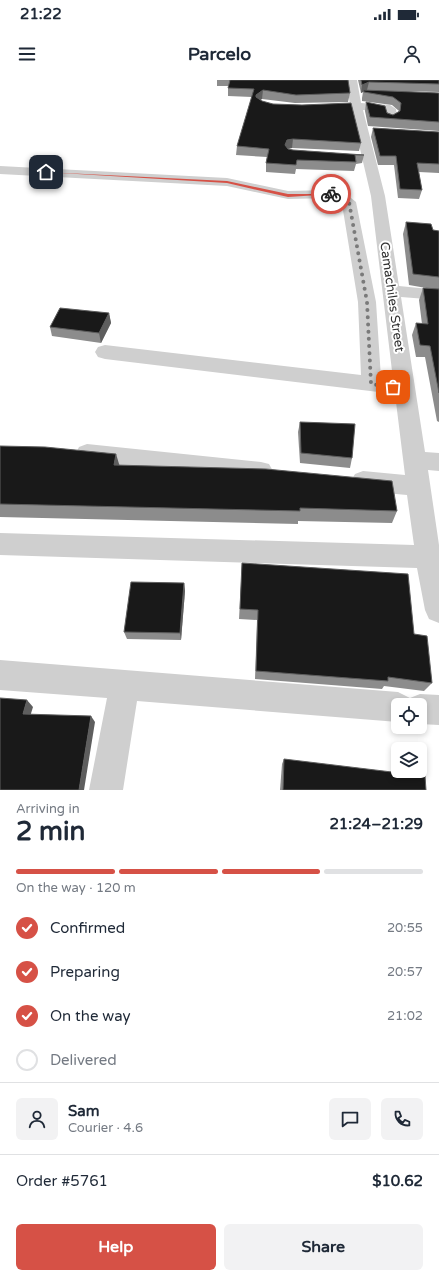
<!DOCTYPE html>
<html lang="en">
<head>
<meta charset="utf-8">
<style>
  :root { --surface:#fff; --page:#f2f2f3; --text:#1f2937; --muted:#747a83; --line:#e0e1e3; --accent:#d65146 }
  body { margin:0; font-family:"Varela Round",sans-serif; background:var(--page); color:var(--text); height:100vh; display:flex; flex-direction:column; font-size:15px; white-space:nowrap }
  * { box-sizing:border-box; margin:0 }
  p { font-size:13px; color:var(--muted) }
  .icon { flex:none; width:22px; height:22px; fill:none; stroke:currentColor; stroke-width:2; stroke-linecap:round; stroke-linejoin:round }
  .map { position:relative; height:710px; overflow:hidden }
  .sheet { display:flex; flex-direction:column; background:var(--surface); flex:1 }
  .sheet>* { flex:none }
  .buttons { position:absolute; left:391px; top:618px; display:grid; gap:8px }
  .buttons a { display:grid; place-items:center; width:36px; height:36px; border-radius:6px; background:var(--surface); box-shadow:0 2px 6px #0003; font-size:20px }
  .pin { position:absolute; display:grid; place-items:center; width:34px; height:34px; color:#fff; margin:-17px; border-radius:8px; box-shadow:0 2px 6px #0006 }
  .courier { position:absolute; display:grid; place-items:center; width:40px; height:40px; margin:-20px; border:3px solid #d65146; border-radius:50%; background:#fff; color:#222; box-shadow:0 1px 5px #0007 }
  .overview em { font-style:normal; font-weight:700 }
  .overview div { display:flex; flex-direction:column-reverse }
  .overview { display:flex; align-items:center; justify-content:space-between; height:68px; padding:0 16px }
  h1 { font-size:26px; font-weight:700; line-height:30px }
  .bar { display:grid; grid-template-columns:repeat(4,1fr); gap:6px 4px; align-content:center; height:48px; padding:0 16px }
  .bar i { height:5px; border-radius:3px; background:var(--line) }
  .bar .current { background:var(--accent) }
  .bar p { grid-column:span 4 }
  .line { display:flex; align-items:center; gap:10px; padding:0 16px; border-top:1px solid var(--line) }
  .line div { flex:1 }
  .round { display:grid; place-items:center; flex:none; width:42px; height:42px; border-radius:6px; background:var(--page) }
  ol { padding:0 16px; list-style:none }
  li { display:flex; align-items:center; gap:12px; height:44px }
  li p { margin-inline-start:auto }
  li .icon { padding:4px; border-radius:50%; background:var(--accent); color:#fff; stroke-width:4 }
  li:last-child { color:var(--muted) }
  li i { width:22px; height:22px; border:2px solid var(--line); border-radius:50% }
  .button { display:flex; gap:8px; margin-top:auto; padding:8px 16px }
  .button a { flex:1; height:46px; border-radius:6px; background:var(--accent); color:#fff; font-size:16px; font-weight:700; line-height:46px; text-align:center }
  .button a+a { background:var(--page); color:var(--text) }
  .status { display:flex; justify-content:space-between; align-items:center; height:28px; padding:0 20px; background:var(--surface); direction:ltr }
  .status svg { height:11px; fill:currentColor }
  header { display:flex; justify-content:space-between; align-items:center; height:52px; padding:0 16px; background:var(--surface); font-size:18px; font-weight:700 }
  .map>svg:first-child { display:block }
  .lines { fill:none; stroke-linecap:round; stroke-linejoin:round }
  .minor { fill:#cfcfcf; fill-rule:evenodd }
  .wall { fill:#8c8c8c }
  .shaded-wall { fill:#5e5e5e }
  .building { fill:#191919; stroke:#5e5e5e }
  .route { fill:#d65146 }
  .done { stroke:#7a7a7a; stroke-width:4; stroke-dasharray:0 7.2 }
  .labels { text-anchor:middle; dominant-baseline:central; stroke-width:4; stroke-linejoin:round; paint-order:stroke }
  .street-label { font-size:13px; fill:#323232; stroke:#fff }
</style>
</head>
<body>
<div class="status"><b>21:22</b><svg viewBox="0 0 49 12"><path d="M0 12V9h3v3zM5 12V6h3v6zM10 12V3h3v9zM15 12V0h3v12zM26 1h20v11H26zM47 4h2v5h-2z"/></svg></div>
<header><svg class="icon" aria-label="menu" viewBox="0 0 24 24"><path d="M4 6h16M4 12h16M4 18h16"/></svg>Parcelo<svg class="icon" aria-label="person" viewBox="0 0 24 24"><circle cx="12" cy="8" r="4"/><path d="M4 21q1-7 8-7t8 7"/></svg></header>
<div class="map">
<svg width="439" height="710" viewBox="0 0 439 710">
  <rect width="100%" height="100%" fill="#fff"/>
  <g class="lines">
    <g class="minor">
      <polygon points="347,0 357,0 361,23 390,25 396,29 397,38 391,42 387,41 384,32 363,30 385,116 399,206 439,210 439,220 401,217 425,372 439,373 439,391 428,390 439,465 439,543 429,539 425,530 417,488 0,475 0,453 414,465 407,415 363,411 355,408 351,401 355,394 363,391 405,395 395,314 105,279 98,277 95,272 98,267 105,265 361,295 358,222 342,124 331,118 288,119 227,106 0,94 0,86 227,98 288,111 332,110 346,114 356,122 376,222 381,298 393,299 371,116 350,26"/>
      <polygon points="87,364 261,382 269,384 273,391 269,398 261,400 87,382 79,379 76,373 79,367"/>
      <polygon points="0,580 398,612 410,618 420,614 439,615 439,645 420,644 420,625 398,625 398,642 137,621 123,710 89,710 107,618 0,610"/>
    </g>
  </g>
  <g class="wall">
    <polygon points="217,0 348,0 350,13 348,22 295,23 262,19 260,20 361,63 359,71 292,68 288,69 293,70 364,75 362,83 356,84 354,91 296,89 295,94 266,92 266,83 267,77 236,75 237,66 252,17 228,16 228,6 217,6"/>
    <polygon points="358,0 439,0 439,12 400,11 439,13 439,51 368,46 365,31 366,22 393,35 399,31 392,25 362,21 362,18 363,12 361,13"/>
    <polygon points="373,48 439,52 439,93 419,92 422,110 419,119 398,118 394,85 378,85 371,57"/>
    <polygon points="406,142 433,150 439,151 439,342 437,341 425,277 416,277 412,255 416,243 422,244 419,220 423,208 432,209 409,205 403,154"/>
    <polygon points="109,233 111,243 101,263 52,256 50,247"/>
    <polygon points="300,342 352,378 350,388 300,383 298,352"/>
    <polygon points="0,366 119,385 397,431 392,443 298,441 298,444 0,437"/>
    <polygon points="242,483 414,554 432,603 424,611 384,606 382,609 255,599 257,540 239,539"/>
    <polygon points="184,503 185,511 181,560 127,559 124,552"/>
    <polygon points="284,679 426,710 280,710 282,684"/>
  </g>
  <g class="shaded-wall">
    <polygon points="369,2 367,10 363,10 363,12 361,13 362,5"/>
    <polygon points="263,10 262,19 255,23 256,15"/>
    <polygon points="293,59 292,68 286,69 285,65 287,60"/>
    <polygon points="109,233 111,243 101,263 99,253"/>
    <polygon points="116,374 120,387 114,385"/>
    <polygon points="184,503 185,511 181,560 180,553"/>
    <polygon points="27,620 33,627 29,640 23,634"/>
    <polygon points="91,636 95,642 84,710 79,710"/>
  </g>
  <g class="building">
    <polygon points="230,0 348,0 350,13 296,15 263,10 256,15 256,17 262,21 273,24 302,25 351,23 361,63 293,59 287,60 285,65 288,69 293,70 364,75 355,75 356,82 297,80 296,85 266,83 269,69 237,66 254,9 228,8"/>
    <polygon points="361,0 439,0 439,4 369,2 362,5"/>
    <polygon points="363,10 439,13 439,42 370,37 366,22 385,26 387,33 393,35 400,31 401,23 393,17 364,12"/>
    <polygon points="373,48 439,52 439,84 417,83 422,110 400,109 396,76 380,76"/>
    <polygon points="406,142 431,144 433,150 439,151 439,197 413,194"/>
    <polygon points="423,208 439,209 439,313 430,266 420,265 416,243 428,244"/>
    <polygon points="60,228 109,233 99,253 50,247"/>
    <polygon points="300,342 355,344 352,378 301,373"/>
    <polygon points="0,366 45,367 116,374 114,385 266,389 392,401 397,431 300,428 300,431 0,424"/>
    <polygon points="242,483 408,494 414,554 427,556 432,603 388,597 388,601 256,591 258,530 240,529"/>
    <polygon points="131,502 184,503 180,553 124,552"/>
    <polygon points="0,618 27,620 23,634 91,636 79,710 0,710"/>
    <polygon points="284,679 425,696 426,710 283,710"/>
  </g>
  <polygon class="route" points="44,92 227,101 288,114 334,114 288,117 227,103"/>
  <g class="lines">
    <polyline class="done" points="331,114 341,117 349,122 367,222 371,304 393,307"/>
  </g>
  <g class="labels">
    <g class="street-label">
      <text transform="translate(392 217) rotate(82)">Camachiles Street</text>
    </g>
  </g>
</svg>
<div class="buttons">
<a><svg class="icon" aria-label="locate" viewBox="0 0 24 24"><circle cx="12" cy="12" r="6"/><path d="M12 2v4M12 18v4M2 12h4M18 12h4"/></svg></a>
<a><svg class="icon" aria-label="layers" viewBox="0 0 24 24"><path d="M12 4l9 5-9 5-9-5zM3 14l9 5 9-5"/></svg></a>
</div>
<div class="pin" style="left:393px;top:307px;background:#ea580c"><svg class="icon" aria-label="bag" viewBox="0 0 24 24"><path d="M5 8h14l-1 12H6zM9 8a3 3 0 0 1 6 0"/></svg></div>
<div class="pin" style="left:46px;top:92px;background:#1f2937"><svg class="icon" aria-label="home" viewBox="0 0 24 24"><path d="M3 11l9-7 9 7M6 9v11h12V9"/></svg></div>
<div class="courier" style="left:331px;top:114px"><svg class="icon" aria-label="bike" viewBox="0 0 24 24"><circle cx="6" cy="16" r="4"/><circle cx="18" cy="16" r="4"/><path d="M6 16l4-8h5l3 8M10 8l3 8H6M13 5h3"/></svg></div>
</div>
<section class="sheet">
<div class="overview"><div><h1>2 min</h1><p>Arriving in</p></div><em>21:24–21:29</em></div>
<div class="bar"><i class="current"></i><i class="current"></i><i class="current"></i><i></i><p>On the way · 120 m</p></div>
<ol>
<li><svg class="icon" aria-label="check" viewBox="0 0 24 24"><path d="M5 12l5 5 9-10"/></svg>Confirmed<p>20:55</p></li>
<li><svg class="icon" aria-label="check" viewBox="0 0 24 24"><path d="M5 12l5 5 9-10"/></svg>Preparing<p>20:57</p></li>
<li><svg class="icon" aria-label="check" viewBox="0 0 24 24"><path d="M5 12l5 5 9-10"/></svg>On the way<p>21:02</p></li>
<li><i></i>Delivered</li>
</ol>
<div class="line" style="height:72px"><a class="round"><svg class="icon" aria-label="person" viewBox="0 0 24 24"><circle cx="12" cy="8" r="4"/><path d="M4 21q1-7 8-7t8 7"/></svg></a><div><b>Sam</b><p>Courier · 4.6</p></div><a class="round"><svg class="icon" aria-label="chat" viewBox="0 0 24 24"><path d="M4 5h16v11H9l-5 4z"/></svg></a><a class="round"><svg class="icon" aria-label="phone" viewBox="0 0 24 24"><path d="M5 4h4l2 5-3 2q2 4 5 5l2-3 5 2v4C11 20 4 13 5 4z"/></svg></a></div>
<div class="line" style="height:52px"><div>Order #5761</div><b>$10.62</b></div>
<div class="button"><a>Help</a><a>Share</a></div>
</section>
</body>
</html>
